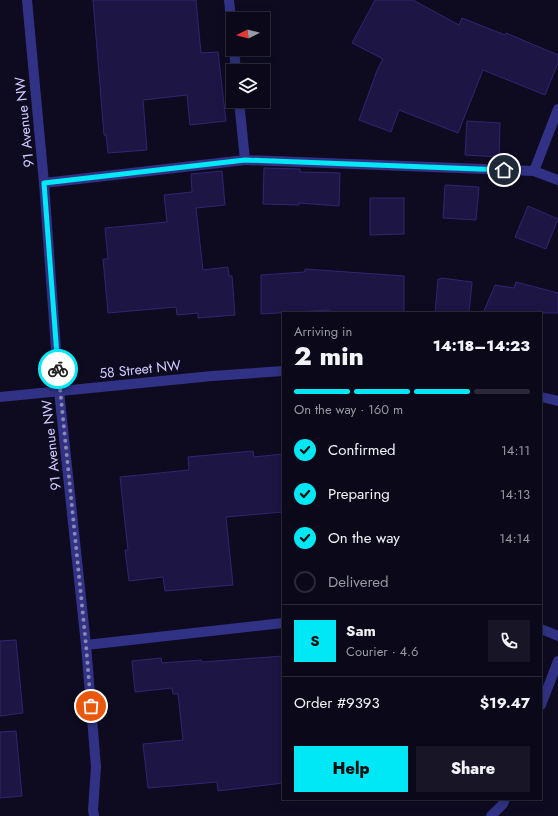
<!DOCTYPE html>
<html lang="en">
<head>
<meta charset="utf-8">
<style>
  :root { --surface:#0a0819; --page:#181626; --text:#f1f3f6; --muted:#999aa2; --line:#2a2938; --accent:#00e8f6 }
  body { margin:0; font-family:Jost,sans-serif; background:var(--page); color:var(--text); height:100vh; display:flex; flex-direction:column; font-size:15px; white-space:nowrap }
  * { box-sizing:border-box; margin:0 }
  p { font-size:13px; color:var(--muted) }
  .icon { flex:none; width:22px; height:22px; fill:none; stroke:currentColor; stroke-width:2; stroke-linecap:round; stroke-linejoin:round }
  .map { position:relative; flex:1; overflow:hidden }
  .sheet { position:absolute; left:282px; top:312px; width:260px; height:488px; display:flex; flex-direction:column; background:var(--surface); border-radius:0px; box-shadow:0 2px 10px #0003,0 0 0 1px var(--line) }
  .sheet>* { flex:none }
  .needle { width:26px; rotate:264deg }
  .controls { position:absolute; left:226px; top:12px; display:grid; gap:8px }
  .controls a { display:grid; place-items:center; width:44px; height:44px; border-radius:0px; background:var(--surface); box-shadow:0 2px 10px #0003,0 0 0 1px var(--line); font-size:20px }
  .pin { position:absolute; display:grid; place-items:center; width:34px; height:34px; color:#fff; margin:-17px; border:2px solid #fff; border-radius:50%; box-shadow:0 1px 4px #0007 }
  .courier { position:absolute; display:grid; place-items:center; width:40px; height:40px; margin:-20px; border:3px solid #00e8f6; border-radius:50%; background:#fff; color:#222; box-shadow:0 1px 5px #0007 }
  .head em { font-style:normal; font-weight:800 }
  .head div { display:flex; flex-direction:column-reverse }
  .head { display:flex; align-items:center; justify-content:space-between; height:68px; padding:0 12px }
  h1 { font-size:26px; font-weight:800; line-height:30px }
  .bar { display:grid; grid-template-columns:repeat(4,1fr); gap:6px 4px; align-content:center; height:48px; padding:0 12px }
  .bar i { height:5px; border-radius:3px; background:var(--line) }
  .bar .current { background:var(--accent) }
  .bar p { grid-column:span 4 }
  .line { display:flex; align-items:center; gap:10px; padding:0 12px; border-top:1px solid var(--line) }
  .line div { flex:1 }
  .round { display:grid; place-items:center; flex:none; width:42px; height:42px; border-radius:0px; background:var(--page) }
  ol { padding:0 12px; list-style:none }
  li { display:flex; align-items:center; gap:12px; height:44px }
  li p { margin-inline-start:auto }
  li .icon { padding:4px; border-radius:50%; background:var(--accent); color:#111; stroke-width:4 }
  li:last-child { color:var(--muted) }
  li i { width:22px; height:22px; border:2px solid var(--line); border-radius:50% }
  .cta { display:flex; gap:8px; margin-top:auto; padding:8px 12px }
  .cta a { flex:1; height:46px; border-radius:0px; background:var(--accent); color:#111; font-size:16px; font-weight:800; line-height:46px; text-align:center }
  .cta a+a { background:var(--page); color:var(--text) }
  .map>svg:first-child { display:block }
  .building { fill:#1d1544; stroke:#312572 }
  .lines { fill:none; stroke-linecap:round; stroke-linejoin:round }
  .minor { stroke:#313285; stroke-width:10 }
  .done { stroke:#8b88b1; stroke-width:4; stroke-dasharray:0 7.2 }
  .route { stroke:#00e8f6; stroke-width:5 }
  .labels { text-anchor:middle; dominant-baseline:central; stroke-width:3.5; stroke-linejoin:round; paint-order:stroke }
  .street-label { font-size:14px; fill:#cfcbff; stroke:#0e0b21 }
</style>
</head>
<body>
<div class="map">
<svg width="558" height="816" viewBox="0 0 558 816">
  <rect width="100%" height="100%" fill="#0e0b21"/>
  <g class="building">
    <polygon points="93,0 196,0 201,53 218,52 226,121 190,125 187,95 143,100 147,150 108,153 106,135 104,135"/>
    <polygon points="375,0 413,0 459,25 462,18 505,35 506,33 558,55 558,63 545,95 483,70 458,133 399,110 391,132 359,120 378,68 383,59 352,43"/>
    <polygon points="467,121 500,123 499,157 465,155"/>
    <polygon points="264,168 300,169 300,172 340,173 339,206 299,203 299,205 263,204"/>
    <polygon points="222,171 225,205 196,208 203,270 228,267 229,276 232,276 235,315 198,318 198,313 177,315 176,307 108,313 103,259 108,259 105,228 167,222 164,195 192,192 191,174"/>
    <polygon points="445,185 479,187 476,220 443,218"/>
    <polygon points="370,198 404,198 404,234 370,235"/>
    <polygon points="528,206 558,219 546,249 515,237"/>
    <polygon points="305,269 404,276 404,313 330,312 330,310 261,314 261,275 305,272"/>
    <polygon points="441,278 472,282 469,313 435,313 438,279 441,279"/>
    <polygon points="516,282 558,293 558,313 483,313 495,285 514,288"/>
    <polygon points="253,451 254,457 283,454 283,512 226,517 233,585 165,591 163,577 129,581 125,550 128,550 120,477 189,470 188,457"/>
    <polygon points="16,640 23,713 0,716 0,641"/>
    <polygon points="283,656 283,783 218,791 217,782 148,788 143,744 183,740 178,694 173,694 172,688 135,692 132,661 161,658 162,663 201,660 202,662"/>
    <polygon points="16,731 22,796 0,798 0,732"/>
  </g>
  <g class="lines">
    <g class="minor">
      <polyline points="27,0 44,183 59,391 86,645 96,767 93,810 94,816"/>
      <polyline points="229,0 233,40"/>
      <polyline points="234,49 236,71"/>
      <polyline points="245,160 534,171 558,109"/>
      <polyline points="534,171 558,180"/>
      <polyline points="44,183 245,160 239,101"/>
      <polyline points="0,397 212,376 283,371"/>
      <polyline points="541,397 558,401"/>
      <polyline points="541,629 558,636"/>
      <polyline points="86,645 283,623"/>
      <polyline points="541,705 558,661"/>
      <polyline points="491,816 503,804 505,799"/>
    </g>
  </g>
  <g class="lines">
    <polyline class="done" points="58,369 86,645 91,706"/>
    <polyline class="route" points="58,369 44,183 245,160 504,170"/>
  </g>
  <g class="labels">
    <g class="street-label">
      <text transform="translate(24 122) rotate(-96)">91 Avenue NW</text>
      <text transform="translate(140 369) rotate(-6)">58 Street NW</text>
      <text transform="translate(51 445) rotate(-96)">91 Avenue NW</text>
    </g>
  </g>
</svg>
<div class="controls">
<a><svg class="needle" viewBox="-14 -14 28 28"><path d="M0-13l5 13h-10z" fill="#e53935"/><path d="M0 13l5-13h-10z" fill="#999aa2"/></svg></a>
<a><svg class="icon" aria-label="layers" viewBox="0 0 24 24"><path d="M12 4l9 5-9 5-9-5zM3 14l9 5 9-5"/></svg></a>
</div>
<div class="pin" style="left:91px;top:706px;background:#ea580c"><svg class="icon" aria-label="bag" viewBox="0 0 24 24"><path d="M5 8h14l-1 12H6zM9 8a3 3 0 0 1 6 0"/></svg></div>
<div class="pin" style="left:504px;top:170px;background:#1f2937"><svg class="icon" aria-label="home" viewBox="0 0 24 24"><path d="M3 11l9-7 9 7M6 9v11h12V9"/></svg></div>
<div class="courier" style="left:58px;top:369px"><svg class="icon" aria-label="bike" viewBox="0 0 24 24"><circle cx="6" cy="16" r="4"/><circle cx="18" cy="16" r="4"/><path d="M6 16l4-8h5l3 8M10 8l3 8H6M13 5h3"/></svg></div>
<section class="sheet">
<div class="head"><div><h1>2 min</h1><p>Arriving in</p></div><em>14:18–14:23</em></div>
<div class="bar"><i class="current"></i><i class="current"></i><i class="current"></i><i></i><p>On the way · 160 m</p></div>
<ol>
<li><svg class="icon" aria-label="check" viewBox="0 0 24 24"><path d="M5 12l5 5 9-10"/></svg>Confirmed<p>14:11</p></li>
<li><svg class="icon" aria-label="check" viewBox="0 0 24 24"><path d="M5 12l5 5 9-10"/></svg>Preparing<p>14:13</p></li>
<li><svg class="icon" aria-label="check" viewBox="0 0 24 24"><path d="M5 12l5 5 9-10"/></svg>On the way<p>14:14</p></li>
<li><i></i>Delivered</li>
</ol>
<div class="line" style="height:72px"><b class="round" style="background:var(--accent);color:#111">S</b><div><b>Sam</b><p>Courier · 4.6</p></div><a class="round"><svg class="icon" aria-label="phone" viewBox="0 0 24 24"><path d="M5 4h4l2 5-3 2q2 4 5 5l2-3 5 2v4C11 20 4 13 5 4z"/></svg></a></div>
<div class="line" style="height:52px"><div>Order #9393</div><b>$19.47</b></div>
<div class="cta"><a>Help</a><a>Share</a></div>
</section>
</div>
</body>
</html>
